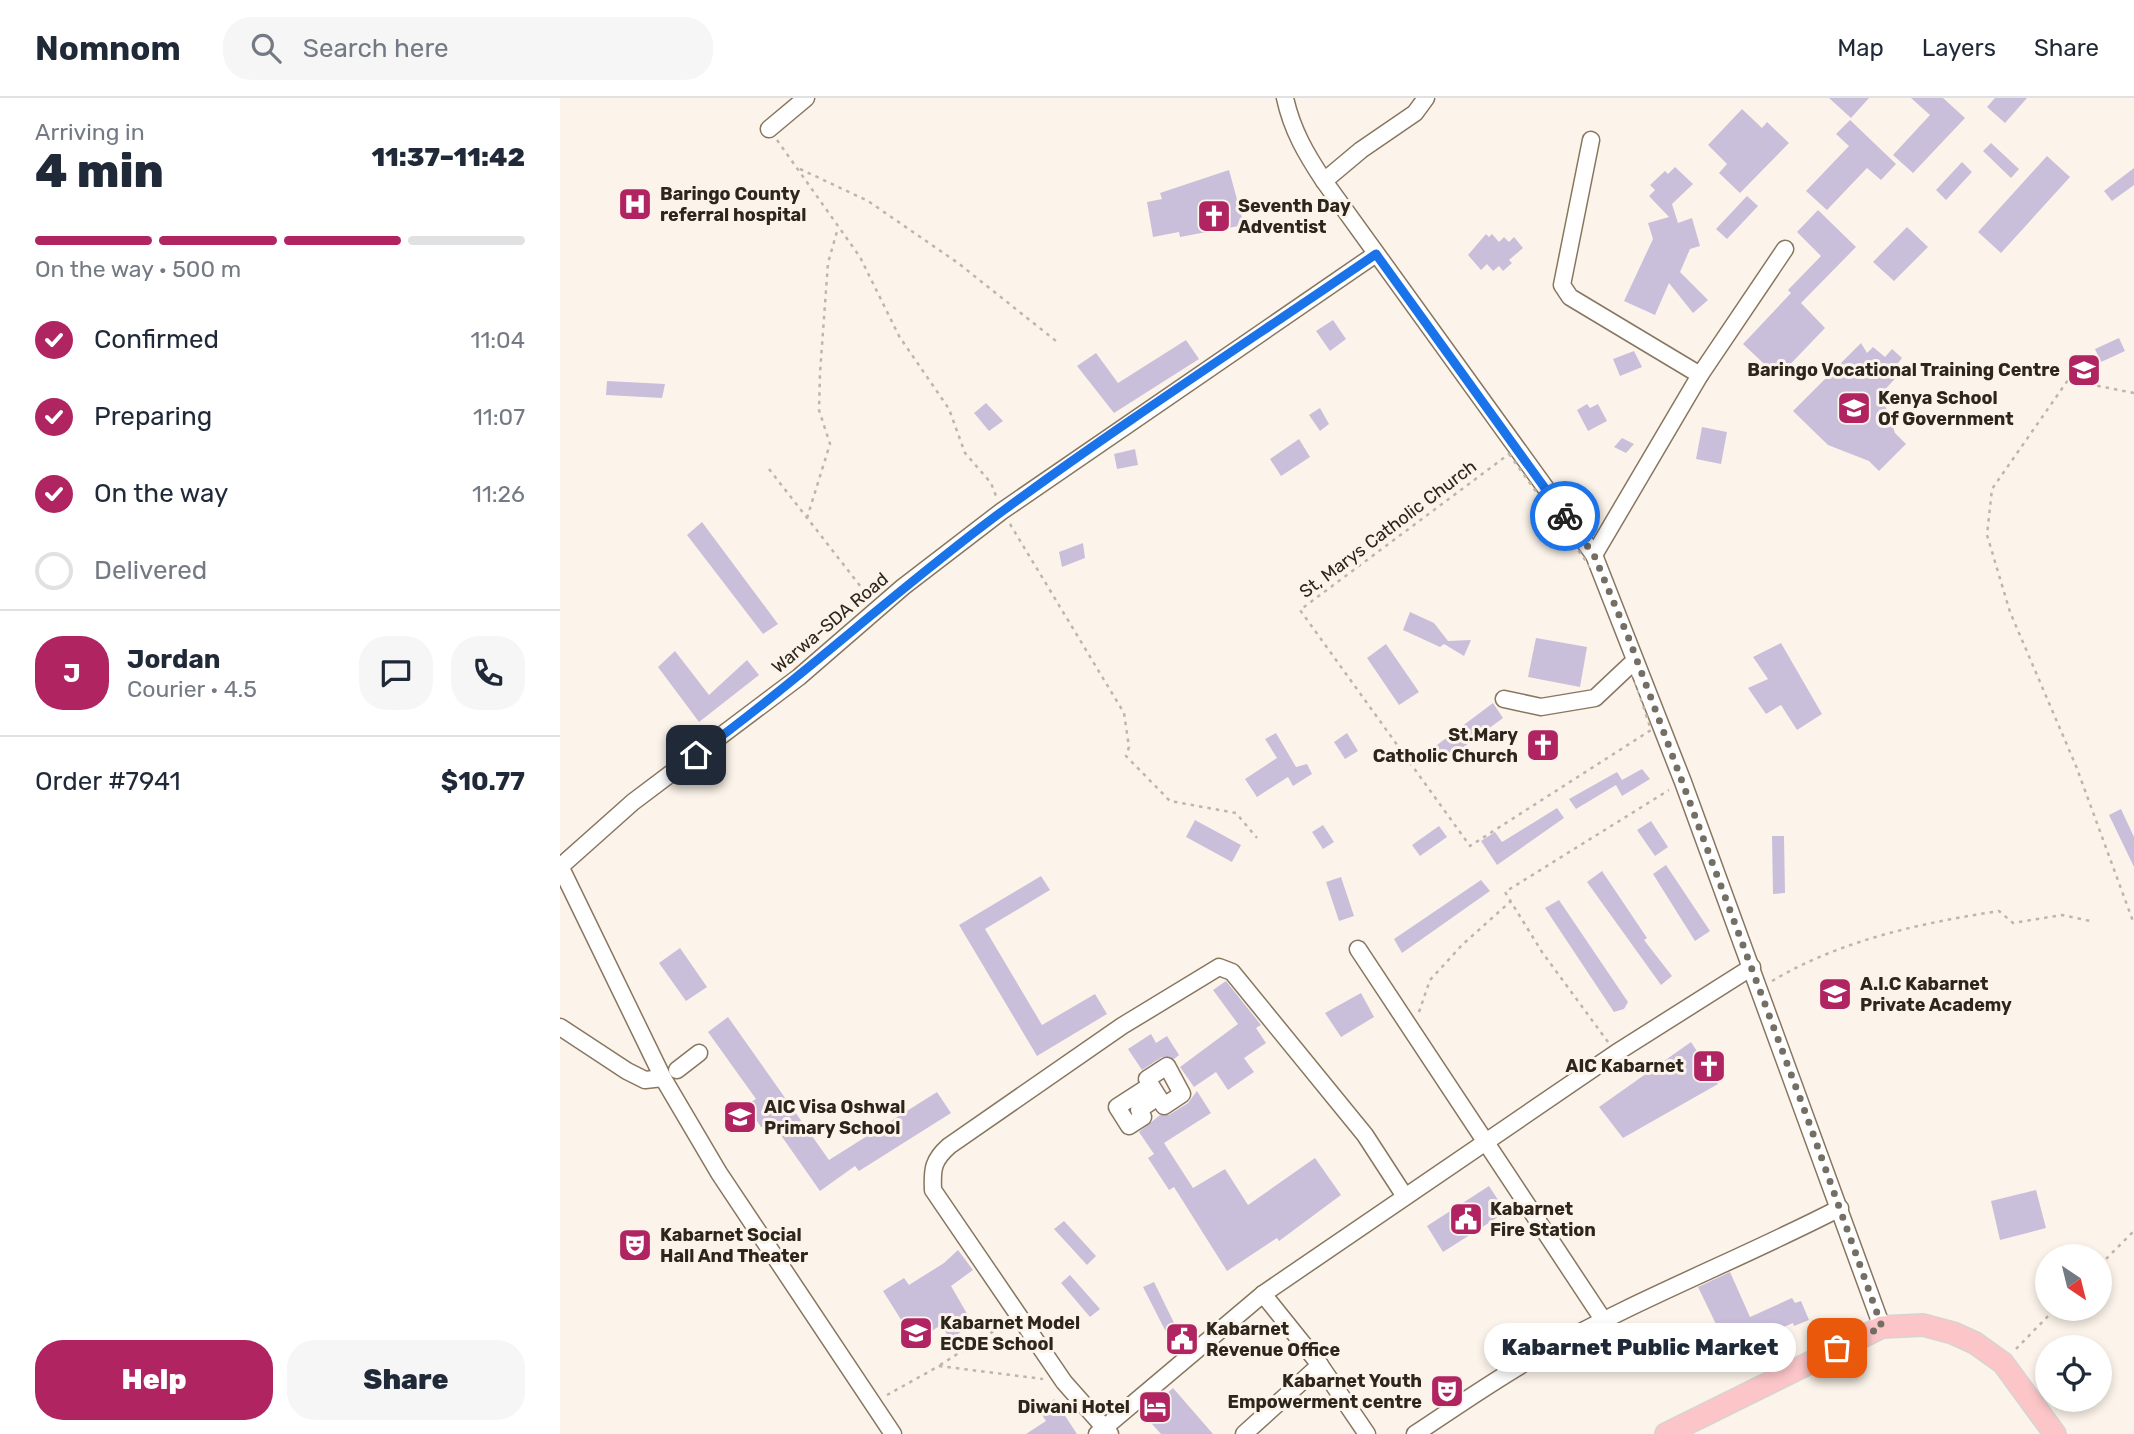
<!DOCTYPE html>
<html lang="en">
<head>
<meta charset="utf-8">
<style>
  :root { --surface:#fff; --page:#f6f6f7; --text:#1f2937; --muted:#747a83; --line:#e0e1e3; --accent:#b02561 }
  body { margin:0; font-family:Rubik,sans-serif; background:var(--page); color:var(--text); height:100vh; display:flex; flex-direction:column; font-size:26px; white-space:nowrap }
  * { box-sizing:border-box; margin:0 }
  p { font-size:23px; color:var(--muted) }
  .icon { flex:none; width:38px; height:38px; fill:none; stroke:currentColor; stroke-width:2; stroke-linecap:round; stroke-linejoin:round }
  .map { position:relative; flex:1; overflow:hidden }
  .side { display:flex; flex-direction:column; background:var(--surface); width:560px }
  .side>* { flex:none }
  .needle { width:46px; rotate:145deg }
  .fabs { position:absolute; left:1475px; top:1146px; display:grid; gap:14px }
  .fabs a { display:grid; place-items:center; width:77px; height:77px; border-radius:50%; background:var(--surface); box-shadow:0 4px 10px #0003; font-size:35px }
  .pin { position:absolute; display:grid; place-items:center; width:60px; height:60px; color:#fff; margin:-30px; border-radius:14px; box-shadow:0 4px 10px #0006 }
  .courier { position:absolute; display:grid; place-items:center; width:70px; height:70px; margin:-35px; border:5px solid #1a73e8; border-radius:50%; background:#fff; color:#222; box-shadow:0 2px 9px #0007 }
  .bubble { position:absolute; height:49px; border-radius:24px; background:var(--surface); box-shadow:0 4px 10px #0003; font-size:23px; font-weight:800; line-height:49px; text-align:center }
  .headline em { font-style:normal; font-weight:800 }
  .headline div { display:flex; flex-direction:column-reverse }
  .headline { display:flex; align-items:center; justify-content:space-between; height:119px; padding:0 35px }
  h1 { font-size:46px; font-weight:800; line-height:52px }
  .bar { display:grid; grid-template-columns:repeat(4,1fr); gap:10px 7px; align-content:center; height:84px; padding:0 35px }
  .bar i { height:9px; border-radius:5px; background:var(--line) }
  .bar .current { background:var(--accent) }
  .bar p { grid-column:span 4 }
  .line { display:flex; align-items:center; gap:18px; padding:0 35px; border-top:2px solid var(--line) }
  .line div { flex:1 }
  .round { display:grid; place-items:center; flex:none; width:74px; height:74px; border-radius:28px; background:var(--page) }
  ol { padding:0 35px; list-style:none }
  li { display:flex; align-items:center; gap:21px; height:77px }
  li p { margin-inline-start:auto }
  li .icon { padding:7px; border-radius:50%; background:var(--accent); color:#fff; stroke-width:4 }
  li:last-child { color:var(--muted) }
  li i { width:38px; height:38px; border:4px solid var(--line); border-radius:50% }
  .cta { display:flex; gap:14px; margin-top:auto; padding:14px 35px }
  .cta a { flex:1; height:80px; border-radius:28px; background:var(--accent); color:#fff; font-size:28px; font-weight:800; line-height:80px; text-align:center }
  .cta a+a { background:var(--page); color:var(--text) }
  header { display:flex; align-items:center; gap:42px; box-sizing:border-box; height:98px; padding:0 35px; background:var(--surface); border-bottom:2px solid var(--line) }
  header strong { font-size:33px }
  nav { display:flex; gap:38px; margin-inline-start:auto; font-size:24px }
  .search { width:490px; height:63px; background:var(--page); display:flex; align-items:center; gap:18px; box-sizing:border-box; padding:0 24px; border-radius:28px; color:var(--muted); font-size:26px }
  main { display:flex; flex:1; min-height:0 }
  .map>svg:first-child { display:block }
  .building { fill:#cabfdb }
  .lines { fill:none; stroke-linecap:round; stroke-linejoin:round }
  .minor-casing { stroke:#88765f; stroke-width:19 }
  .major-casing { stroke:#d5d4d2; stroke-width:24 }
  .path { stroke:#beb6ac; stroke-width:2.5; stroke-dasharray:3.5 5; stroke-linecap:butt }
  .minor { stroke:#fff; stroke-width:16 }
  .major { stroke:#fcc6c8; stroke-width:21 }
  .done { stroke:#756e64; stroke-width:7; stroke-dasharray:0 12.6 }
  .route { stroke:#1a73e8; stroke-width:9 }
  .labels { text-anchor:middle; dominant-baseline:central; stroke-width:6; stroke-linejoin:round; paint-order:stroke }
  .poi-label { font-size:18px; font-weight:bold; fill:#2d261c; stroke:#fcf4ea; text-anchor:start }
  .street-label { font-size:18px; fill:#2d261c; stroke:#fcf4ea }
</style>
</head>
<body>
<header>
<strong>Nomnom</strong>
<div class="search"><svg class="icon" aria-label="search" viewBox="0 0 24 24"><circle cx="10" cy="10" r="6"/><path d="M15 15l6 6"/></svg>Search here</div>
<nav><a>Map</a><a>Layers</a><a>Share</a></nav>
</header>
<main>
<section class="side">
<div class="headline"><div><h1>4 min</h1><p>Arriving in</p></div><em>11:37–11:42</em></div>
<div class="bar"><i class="current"></i><i class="current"></i><i class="current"></i><i></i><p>On the way · 500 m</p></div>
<ol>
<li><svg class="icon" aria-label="check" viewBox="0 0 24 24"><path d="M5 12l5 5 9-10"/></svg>Confirmed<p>11:04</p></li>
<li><svg class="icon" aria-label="check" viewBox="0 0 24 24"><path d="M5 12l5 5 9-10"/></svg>Preparing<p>11:07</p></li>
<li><svg class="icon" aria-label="check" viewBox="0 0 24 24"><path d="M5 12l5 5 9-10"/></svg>On the way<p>11:26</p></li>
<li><i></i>Delivered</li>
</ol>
<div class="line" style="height:126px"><b class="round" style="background:var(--accent);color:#fff">J</b><div><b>Jordan</b><p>Courier · 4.5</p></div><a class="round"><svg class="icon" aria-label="chat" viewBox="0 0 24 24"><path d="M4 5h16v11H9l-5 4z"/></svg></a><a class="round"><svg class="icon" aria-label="phone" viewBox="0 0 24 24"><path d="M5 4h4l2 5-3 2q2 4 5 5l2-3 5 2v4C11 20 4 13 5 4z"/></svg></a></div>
<div class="line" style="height:91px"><div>Order #7941</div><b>$10.77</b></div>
<div class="cta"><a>Help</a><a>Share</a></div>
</section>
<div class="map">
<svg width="1574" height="1336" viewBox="0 0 1574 1336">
  <rect width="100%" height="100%" fill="#fcf4ea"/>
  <g class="building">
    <polygon points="1269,0 1309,0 1291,20"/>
    <polygon points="1351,0 1383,0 1405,20 1353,75 1333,57 1370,17"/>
    <polygon points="1435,0 1467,0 1445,25 1427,9"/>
    <polygon points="1182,11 1202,30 1207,24 1229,45 1180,95 1159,75 1167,66 1148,47"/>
    <polygon points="1290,22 1336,66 1321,82 1307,70 1267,112 1246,93 1289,48 1276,36"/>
    <polygon points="1431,45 1459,71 1451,80 1423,53"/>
    <polygon points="1487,58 1510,79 1441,155 1418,134"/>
    <polygon points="1402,64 1412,74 1386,102 1376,92"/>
    <polygon points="1115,69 1133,86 1112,106 1118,125 1132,120 1140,148 1130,151 1120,174 1148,202 1133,215 1109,185 1095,217 1064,203 1093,141 1088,125 1109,119 1089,98 1095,92 1090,87 1105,73 1108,76"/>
    <polygon points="1574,70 1574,87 1552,103 1544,93"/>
    <polygon points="669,72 684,127 620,139 619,134 593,139 587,104 602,101 600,95"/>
    <polygon points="1187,98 1198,108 1167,141 1156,131"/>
    <polygon points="1258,112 1296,149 1241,205 1265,230 1218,279 1183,246 1231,195 1228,192 1261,158 1237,134"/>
    <polygon points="1347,129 1368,149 1334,183 1313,164"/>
    <polygon points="926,136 929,139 932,136 939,144 944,139 949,144 954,139 963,150 949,162 952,165 943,173 939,168 933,173 927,166 921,172 908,157"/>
    <polygon points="773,222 786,241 770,253 756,233"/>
    <polygon points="1559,240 1565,253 1541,264 1535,251"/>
    <polygon points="626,242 639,261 554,315 517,268 536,255 558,285"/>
    <polygon points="1301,245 1307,255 1313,249 1325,259 1332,251 1342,260 1335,269 1341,274 1321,296 1335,335 1346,346 1319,373 1309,363 1268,347 1233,313"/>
    <polygon points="1074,253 1082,269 1060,278 1053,261"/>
    <polygon points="47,283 105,286 102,300 46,297"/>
    <polygon points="426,305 443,323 429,333 414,315"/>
    <polygon points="1027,306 1030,310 1038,306 1047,323 1028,333 1017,312"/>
    <polygon points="760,310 769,326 760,333 749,317"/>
    <polygon points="1142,329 1167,334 1161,366 1136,361"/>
    <polygon points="1062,340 1074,346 1066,355 1054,349"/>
    <polygon points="739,341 750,359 721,378 710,361"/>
    <polygon points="575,351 578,367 557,371 554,356"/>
    <polygon points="142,424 218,526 203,536 127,437"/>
    <polygon points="523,445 525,460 502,469 499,454"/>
    <polygon points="850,514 874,525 888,543 911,542 904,558 884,546 880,549 843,532"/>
    <polygon points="976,540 1027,549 1020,589 968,579"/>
    <polygon points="1221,545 1262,616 1237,632 1221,607 1206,616 1188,590 1208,581 1193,559"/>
    <polygon points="826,546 859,594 839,607 807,560"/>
    <polygon points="115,553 149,597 187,562 199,577 139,624 98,569"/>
    <polygon points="933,605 943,620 879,667 869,653"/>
    <polygon points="716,635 736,669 747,666 752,676 733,688 728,679 697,699 685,681 717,660 705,641"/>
    <polygon points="787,635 798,653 785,661 774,644"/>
    <polygon points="1082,671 1090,681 1062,698 1056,687 1016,711 1009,701 1057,674 1062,682"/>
    <polygon points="997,710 1004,720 937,767 921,743 935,734 942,744"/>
    <polygon points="1561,711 1574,739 1574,769 1549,717"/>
    <polygon points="635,722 681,747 672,764 626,739"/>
    <polygon points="1091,723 1108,749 1095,758 1077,732"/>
    <polygon points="763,727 774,744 763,751 752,734"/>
    <polygon points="879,728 887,739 860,758 852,747"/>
    <polygon points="1212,738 1224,738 1225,795 1213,796"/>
    <polygon points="1106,767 1150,833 1135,843 1093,776"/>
    <polygon points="1042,773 1087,840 1084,842 1112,878 1101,887 1027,784"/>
    <polygon points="481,778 490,792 425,831 482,927 535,896 547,916 477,958 399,827"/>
    <polygon points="781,779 794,818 779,823 766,784"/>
    <polygon points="921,782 930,793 842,855 834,841"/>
    <polygon points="999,802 1068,904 1064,911 1054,914 985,810"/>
    <polygon points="120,850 147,889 126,903 99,865"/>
    <polygon points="666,883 701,927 696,930 706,945 684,960 694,974 668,992 656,974 634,989 620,969 678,926 653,892"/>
    <polygon points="801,895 814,919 781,939 765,915"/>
    <polygon points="168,919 269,1062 377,994 391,1015 299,1073 295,1068 260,1093 213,1026 201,1029 186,1007 196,1001 148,934"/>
    <polygon points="591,936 596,945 607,938 619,957 614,961 602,959 582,972 568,951"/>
    <polygon points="1131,944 1158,986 1063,1040 1039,1009"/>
    <polygon points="637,993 651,1015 604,1045 633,1090 665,1071 688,1107 755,1060 781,1097 719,1143 717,1140 667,1173 614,1089 609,1092 588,1060 594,1056 579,1034 600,1017 609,1017 628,1005"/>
    <polygon points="929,1088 946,1114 883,1154 867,1128"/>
    <polygon points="1476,1092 1486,1130 1440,1142 1431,1103"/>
    <polygon points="504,1123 536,1158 527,1167 494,1131"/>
    <polygon points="398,1152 413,1172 391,1188 413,1226 390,1241 381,1227 355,1244 323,1193 344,1180 349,1187 384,1165"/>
    <polygon points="1170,1174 1190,1219 1232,1200 1235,1205 1241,1203 1249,1222 1234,1228 1233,1225 1169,1253 1138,1189"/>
    <polygon points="510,1177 540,1211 530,1219 501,1185"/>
    <polygon points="594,1184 618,1233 608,1238 583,1189"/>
    <polygon points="613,1290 653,1336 601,1336 583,1316"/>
    <polygon points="494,1301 517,1336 466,1336 486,1323 479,1312"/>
  </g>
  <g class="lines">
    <g class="minor-casing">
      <g id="minor">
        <path d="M725 0C732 32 746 56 764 83L1034 457 1123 684 1322 1229"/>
        <polyline points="209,31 246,0"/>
        <polyline points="1031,42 1002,187 1010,199 1140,277"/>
        <polyline points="764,83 801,52 855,15 866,0"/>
        <polyline points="1034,457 1140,277 1225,151"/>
        <polyline points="944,601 981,609 1035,600 1070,567"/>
        <polyline points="0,768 103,980 159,1075 333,1336"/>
        <polyline points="0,769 73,704 239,579 343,489 442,413 816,156"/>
        <polyline points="798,851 1044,1223"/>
        <polyline points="0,929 67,973 85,982 103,980"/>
        <polygon points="607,968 622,996 604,1008 587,981"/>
        <polyline points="117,972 139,955"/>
        <polygon points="588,989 595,1001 579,1012 583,1019 569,1028 557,1009"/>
        <polyline points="703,1196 760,1267 807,1336"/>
        <polyline points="537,1336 703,1196 1056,955 1192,869"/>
        <path d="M550 1336 504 1284 373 1092C372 1071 373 1062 389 1048L562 928 659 869 672 874 805 1037 844 1097"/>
        <polyline points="684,1336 760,1267"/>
        <path d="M855 1336C896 1309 937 1280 980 1256 1077 1201 1181 1161 1280 1110"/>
      </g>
    </g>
    <g class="major-casing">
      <polyline id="major" points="1106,1336 1322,1229 1363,1227 1393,1235 1415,1245 1443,1265 1495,1336"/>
    </g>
    <g class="path">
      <polyline points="217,42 300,159 339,238 389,311 405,355 431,385 436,398"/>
      <polyline points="240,71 308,103 398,165 496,243"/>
      <polyline points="1574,295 1508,282 1432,391 1427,437 1450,514 1516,668 1574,826"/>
      <polygon points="949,356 1044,488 1091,632 910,748 740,512"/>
      <polyline points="209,371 308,498"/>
      <polyline points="247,420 270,346 259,312 260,275 268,165 278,130"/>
      <polyline points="450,426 564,615 569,649 566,658 610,703 676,715 697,740"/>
      <path d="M1212 883C1281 842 1361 825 1439 813L1453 825 1502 817 1530 823"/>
      <polyline points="859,914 870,882 902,847 951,803"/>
      <polyline points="1048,944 982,854 945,794 1109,692"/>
      <polyline points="1540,1167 1574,1133"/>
      <polyline points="1456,1251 1495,1211"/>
      <polyline points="380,1267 445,1226"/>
      <polyline points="327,1297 379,1268 483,1281"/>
    </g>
    <use href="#minor" class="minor"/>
    <use href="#major" class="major"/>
  </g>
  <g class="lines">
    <polyline class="done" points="1005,418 1034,457 1069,541 1247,1019 1322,1229 1277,1250"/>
    <path class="route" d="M136 657C242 580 338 490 444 412 565 323 692 241 816 156L1005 418"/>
  </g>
  <defs>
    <g id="hospital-square" transform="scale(1.75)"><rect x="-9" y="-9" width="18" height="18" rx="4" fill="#b02561" stroke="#fcf4ea"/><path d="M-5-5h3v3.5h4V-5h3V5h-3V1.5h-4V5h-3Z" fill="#fff"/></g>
    <g id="church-square" transform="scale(1.75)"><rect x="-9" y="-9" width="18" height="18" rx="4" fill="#b02561" stroke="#fcf4ea"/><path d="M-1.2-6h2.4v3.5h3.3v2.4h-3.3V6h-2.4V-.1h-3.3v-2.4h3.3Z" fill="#fff"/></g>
    <g id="school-square" transform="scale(1.75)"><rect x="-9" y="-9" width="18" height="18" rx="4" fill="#b02561" stroke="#fcf4ea"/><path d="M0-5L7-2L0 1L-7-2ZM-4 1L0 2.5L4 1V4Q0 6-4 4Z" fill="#fff"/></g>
    <g id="university-square" transform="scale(1.75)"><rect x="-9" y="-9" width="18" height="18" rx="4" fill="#b02561" stroke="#fcf4ea"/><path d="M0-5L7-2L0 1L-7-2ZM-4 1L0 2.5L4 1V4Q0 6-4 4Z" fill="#fff"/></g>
    <g id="civic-square" transform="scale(1.75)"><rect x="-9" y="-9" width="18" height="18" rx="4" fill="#b02561" stroke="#fcf4ea"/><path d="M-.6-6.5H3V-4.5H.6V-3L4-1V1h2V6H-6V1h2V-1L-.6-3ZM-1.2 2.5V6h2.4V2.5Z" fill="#fff"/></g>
    <g id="theatre-square" transform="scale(1.75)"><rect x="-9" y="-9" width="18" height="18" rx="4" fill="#b02561" stroke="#fcf4ea"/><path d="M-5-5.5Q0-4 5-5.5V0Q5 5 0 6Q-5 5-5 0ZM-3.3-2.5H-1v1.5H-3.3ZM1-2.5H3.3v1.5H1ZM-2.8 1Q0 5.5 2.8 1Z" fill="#fff"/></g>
    <g id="hotel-square" transform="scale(1.75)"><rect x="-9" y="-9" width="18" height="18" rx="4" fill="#b02561" stroke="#fcf4ea"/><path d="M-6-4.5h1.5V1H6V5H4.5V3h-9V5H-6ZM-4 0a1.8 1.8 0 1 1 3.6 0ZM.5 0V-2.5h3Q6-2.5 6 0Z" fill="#fff"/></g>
  </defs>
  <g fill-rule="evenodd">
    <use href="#hospital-square" x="75" y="106"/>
    <use href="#church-square" x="654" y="118"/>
    <use href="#school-square" x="1524" y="272"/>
    <use href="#university-square" x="1294" y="310"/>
    <use href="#church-square" x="983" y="647"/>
    <use href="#school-square" x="1275" y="896"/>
    <use href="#church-square" x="1149" y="968"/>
    <use href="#school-square" x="180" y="1019"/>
    <use href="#civic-square" x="906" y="1121"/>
    <use href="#theatre-square" x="75" y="1147"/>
    <use href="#school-square" x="356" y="1235"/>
    <use href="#civic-square" x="622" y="1241"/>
    <use href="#theatre-square" x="887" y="1293"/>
    <use href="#hotel-square" x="595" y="1309"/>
  </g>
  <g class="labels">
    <g class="poi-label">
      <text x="100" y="96">Baringo County<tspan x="100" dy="21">referral hospital</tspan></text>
      <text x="678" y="108">Seventh Day<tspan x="678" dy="21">Adventist</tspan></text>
      <text x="1500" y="272" text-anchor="end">Baringo Vocational Training Centre</text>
      <text x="1318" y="300">Kenya School<tspan x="1318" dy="21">Of Government</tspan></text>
      <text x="958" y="637" text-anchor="end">St.Mary<tspan x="958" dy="21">Catholic Church</tspan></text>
      <text x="1300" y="886">A.I.C Kabarnet<tspan x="1300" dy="21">Private Academy</tspan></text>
      <text x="1124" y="968" text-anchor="end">AIC Kabarnet</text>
      <text x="204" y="1009">AIC Visa Oshwal<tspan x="204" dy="21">Primary School</tspan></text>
      <text x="930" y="1111">Kabarnet<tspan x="930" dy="21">Fire Station</tspan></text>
      <text x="100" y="1137">Kabarnet Social<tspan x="100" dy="21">Hall And Theater</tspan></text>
      <text x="380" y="1225">Kabarnet Model<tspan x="380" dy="21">ECDE School</tspan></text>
      <text x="646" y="1231">Kabarnet<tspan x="646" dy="21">Revenue Office</tspan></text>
      <text x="862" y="1283" text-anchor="end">Kabarnet Youth<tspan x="862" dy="21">Empowerment centre</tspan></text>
      <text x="570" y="1309" text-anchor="end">Diwani Hotel</text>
    </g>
    <g class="street-label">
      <text transform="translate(828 431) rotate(-37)">St, Marys Catholic Church</text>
      <text transform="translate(270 525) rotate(-40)">Warwa-SDA Road</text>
    </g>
  </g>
</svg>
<div class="fabs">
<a><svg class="needle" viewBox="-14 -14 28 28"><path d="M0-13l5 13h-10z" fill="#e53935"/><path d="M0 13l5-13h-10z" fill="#747a83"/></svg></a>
<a><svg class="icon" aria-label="locate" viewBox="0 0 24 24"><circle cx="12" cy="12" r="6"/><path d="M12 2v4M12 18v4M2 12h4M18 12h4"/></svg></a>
</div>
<div class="pin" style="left:1277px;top:1250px;background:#ea580c"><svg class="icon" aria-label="bag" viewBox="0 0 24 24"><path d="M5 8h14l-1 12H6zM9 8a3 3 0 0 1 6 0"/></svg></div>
<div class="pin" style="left:136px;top:657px;background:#1f2937"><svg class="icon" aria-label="home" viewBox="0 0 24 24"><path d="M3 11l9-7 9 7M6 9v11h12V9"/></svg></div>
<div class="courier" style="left:1005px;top:418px"><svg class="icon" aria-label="bike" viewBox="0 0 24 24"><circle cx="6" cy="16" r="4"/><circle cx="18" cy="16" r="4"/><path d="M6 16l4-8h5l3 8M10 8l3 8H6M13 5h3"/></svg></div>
<div class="bubble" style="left:924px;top:1225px;width:312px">Kabarnet Public Market</div>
</div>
</main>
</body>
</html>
